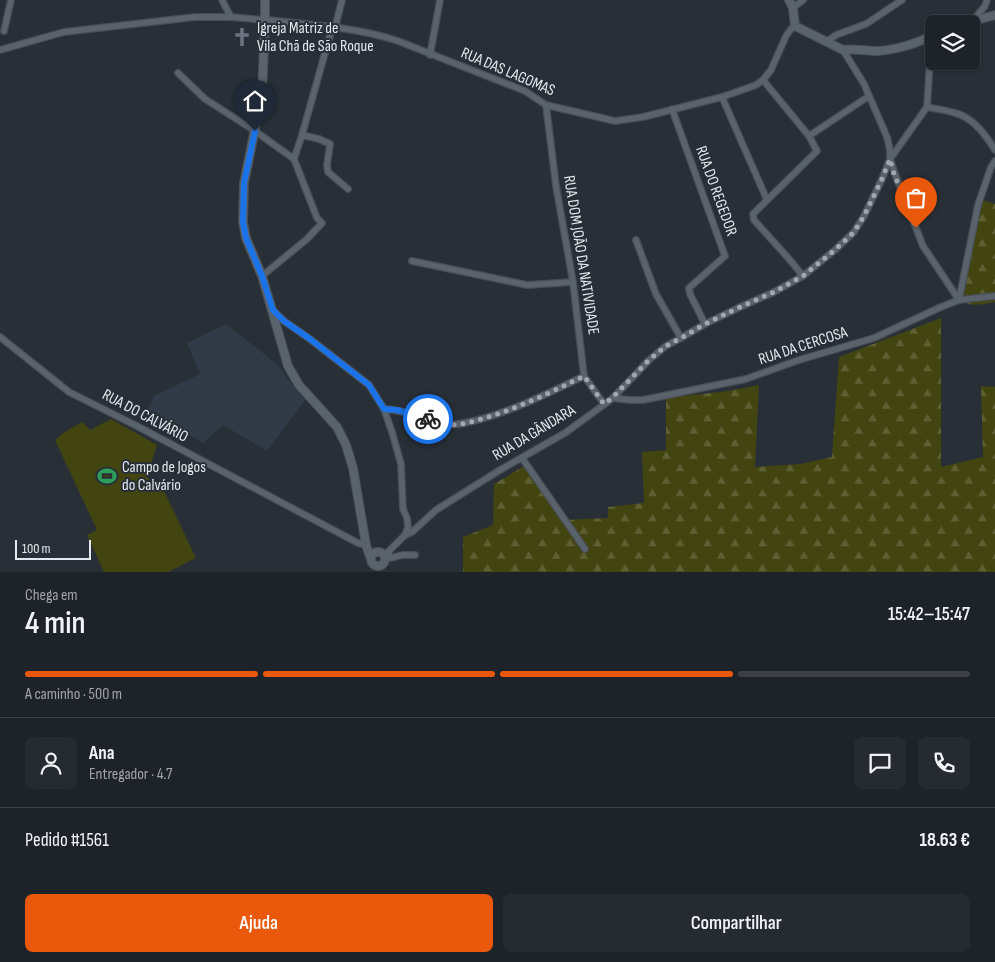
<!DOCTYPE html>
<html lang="pt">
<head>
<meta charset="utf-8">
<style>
  :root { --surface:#1e2329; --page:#262b31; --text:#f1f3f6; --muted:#a1a4a8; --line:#3c4046; --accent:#ea580c }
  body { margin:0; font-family:"Sofia Sans Condensed",sans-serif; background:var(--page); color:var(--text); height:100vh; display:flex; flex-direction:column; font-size:19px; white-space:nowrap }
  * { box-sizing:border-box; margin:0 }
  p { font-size:16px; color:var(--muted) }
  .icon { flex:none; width:28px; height:28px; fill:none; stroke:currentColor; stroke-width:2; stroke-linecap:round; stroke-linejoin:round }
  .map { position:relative; height:572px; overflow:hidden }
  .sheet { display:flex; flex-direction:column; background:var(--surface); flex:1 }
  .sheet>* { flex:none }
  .controls { position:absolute; left:925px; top:15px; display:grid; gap:10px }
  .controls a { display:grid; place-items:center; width:55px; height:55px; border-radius:8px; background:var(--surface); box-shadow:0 1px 4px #0004,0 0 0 1px var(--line); font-size:25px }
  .scale { position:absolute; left:15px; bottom:12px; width:76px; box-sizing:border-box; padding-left:5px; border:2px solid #e5e9ef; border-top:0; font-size:14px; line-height:18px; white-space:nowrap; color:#e5e9ef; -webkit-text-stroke:4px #282f37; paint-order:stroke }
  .pin { position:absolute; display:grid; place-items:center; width:42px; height:42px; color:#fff; margin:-51px -21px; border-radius:50% 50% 50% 0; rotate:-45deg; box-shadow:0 0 5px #0007 }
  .pin .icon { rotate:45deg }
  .courier { position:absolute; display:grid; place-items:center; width:50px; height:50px; margin:-25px; border:4px solid #1a73e8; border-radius:50%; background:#fff; color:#222; box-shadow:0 1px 6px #0007 }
  .overview em { font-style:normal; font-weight:600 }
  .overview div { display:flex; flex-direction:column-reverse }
  .overview { display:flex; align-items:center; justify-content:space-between; height:85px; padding:0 25px }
  h1 { font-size:32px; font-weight:600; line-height:38px }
  .bar { display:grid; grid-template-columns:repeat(4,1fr); gap:8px 5px; align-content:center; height:60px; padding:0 25px }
  .bar i { height:6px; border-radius:4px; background:var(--line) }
  .bar .on { background:var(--accent) }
  .bar p { grid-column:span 4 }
  .line { display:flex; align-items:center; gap:12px; padding:0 25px; border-top:1px solid var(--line) }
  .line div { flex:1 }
  .round { display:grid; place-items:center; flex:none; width:52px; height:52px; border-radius:8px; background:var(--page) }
  .cta { display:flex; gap:10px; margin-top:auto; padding:10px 25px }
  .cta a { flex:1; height:58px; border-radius:8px; background:var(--accent); color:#fff; font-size:20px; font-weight:600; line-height:58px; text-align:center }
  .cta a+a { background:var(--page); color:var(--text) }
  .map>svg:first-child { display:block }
  .built { fill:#303b47 }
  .forest { fill:url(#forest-firs) }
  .garden { fill:#434511 }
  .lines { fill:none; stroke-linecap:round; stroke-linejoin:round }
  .minor-casing { stroke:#484e54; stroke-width:8 }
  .tertiary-casing { stroke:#484e54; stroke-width:10 }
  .minor { stroke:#5a626b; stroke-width:5.5 }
  .tertiary { stroke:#5a626b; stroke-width:8 }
  .done { stroke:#a3a8af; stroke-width:5; stroke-dasharray:0 9 }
  .route { stroke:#1a73e8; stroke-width:6 }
  .labels { text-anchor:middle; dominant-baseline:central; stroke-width:4; stroke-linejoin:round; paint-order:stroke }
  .poi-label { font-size:16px; fill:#e5e9ef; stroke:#282f37; text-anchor:start }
  .street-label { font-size:16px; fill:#e5e9ef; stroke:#282f37 }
</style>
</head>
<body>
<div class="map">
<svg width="995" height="572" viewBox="0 0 995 572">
  <defs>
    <pattern id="forest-firs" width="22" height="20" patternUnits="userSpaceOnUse" patternTransform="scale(1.25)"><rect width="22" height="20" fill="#434511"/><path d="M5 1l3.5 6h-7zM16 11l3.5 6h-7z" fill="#5e6034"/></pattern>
  </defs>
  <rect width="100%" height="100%" fill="#282f37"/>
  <polygon class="built" points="226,324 278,365 290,382 305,400 267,451 223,425 203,443 147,411 154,396 200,374 187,343"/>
  <g class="forest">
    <path d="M983 200 995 204V302C984 304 970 308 962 300L978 216Z"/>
    <polygon points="941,318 941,467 983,457 981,386 995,387 995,572 463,572 463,537 493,525 494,484 524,466 564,520 608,518 608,507 644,503 642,452 666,450 666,398 728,391 759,385 755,467 800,464 832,457 839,357"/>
  </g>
  <polygon class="garden" points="111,419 157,445 147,476 150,482 164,491 196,558 168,572 104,572 87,535 97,530 55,440 63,433 82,422 90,430"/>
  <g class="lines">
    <g class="minor-casing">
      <g id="minor">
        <polyline points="222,0 231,17 263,20"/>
        <polyline points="793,8 803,0"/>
        <path d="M268 20C310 25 357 27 398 41L525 91 546 105 615 121 643 117 722 97 756 85 763 80 771 70 786 36 791 29 795 26"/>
        <polyline points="973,20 985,6 987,0"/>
        <polyline points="335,28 342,0"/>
        <polyline points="4,31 11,0"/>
        <polyline points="930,36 931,44 927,107 890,159 895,174 923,246 959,300"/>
        <polyline points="826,42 836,35 866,24 902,0"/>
        <polyline points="0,50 64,32 195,17 231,17"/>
        <polyline points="430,55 440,0"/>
        <polyline points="178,73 205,99 255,131 294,159 302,135 319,139 330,144 327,165 328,172 348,189"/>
        <polyline points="763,80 809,136 817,151 753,214 754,220 790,260 803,276"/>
        <polyline points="722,97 767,200"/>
        <polyline points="546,105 556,186 573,282 584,376 604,404"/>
        <path d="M927 107C936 109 946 110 955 113 972 117 986 135 995 150"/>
        <polyline points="672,109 725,256 689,288 690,294 705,324"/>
        <polyline points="302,135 332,28"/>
        <polyline points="809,136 869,96"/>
        <polyline points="636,240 656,294 681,338"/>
        <polyline points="412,261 527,285 573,282"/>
        <polyline points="262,276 307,239 322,223 317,218 294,159"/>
        <polyline points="959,300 978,205 991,167 995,161"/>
        <polyline points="273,310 284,321 310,339 369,385 384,409 392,432 401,464 403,509 407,518 408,527 405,535"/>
        <polyline points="0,337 69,392 135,425 358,543 366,545"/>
        <polyline points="613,398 629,400 643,400 746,379 799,360 874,338 941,307 959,300 995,296"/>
        <path d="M384 409C396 410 407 412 418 416 426 419 435 423 444 424 456 426 469 422 481 419 517 409 551 392 584 376"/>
        <polyline points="522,458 585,549"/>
        <polyline points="388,553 391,558 402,555 415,555"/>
        <polyline points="384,556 405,535 412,532 436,510 500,470 565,433 613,398 649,360 666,346 681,338 705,324 738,308 774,292 803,276 836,249 854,232 864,216 882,179 890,159 890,150 887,137 864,84 843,50"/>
      </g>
    </g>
    <g class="tertiary-casing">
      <g id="tertiary">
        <path d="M789 0 793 8 795 26 843 50C855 48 866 51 878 51 895 50 920 43 934 34"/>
        <polyline points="265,18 265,0"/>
        <polyline points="265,22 262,94 244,183 243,222 246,238 262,276 288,366 299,385 337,427 346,445 353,468 366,545 371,559"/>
        <polyline points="961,24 995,15"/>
        <circle cx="378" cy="559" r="7"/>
      </g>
    </g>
    <use href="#minor" class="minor"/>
    <use href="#tertiary" class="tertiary"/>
  </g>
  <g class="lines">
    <path class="done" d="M428 419C436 422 442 425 450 425 461 425 471 422 481 419 517 409 551 392 584 376L604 404 612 398 649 360 666 346 681 338 705 324 738 308 774 292 803 276 836 249 854 232 864 216 882 179 890 159 894 174 916 228"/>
    <polyline class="route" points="255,131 244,183 243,222 246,238 262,276 273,310 284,321 310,339 369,385 384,409 397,410 428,419"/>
  </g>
  <defs>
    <g id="church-bare" transform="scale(1.5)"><path d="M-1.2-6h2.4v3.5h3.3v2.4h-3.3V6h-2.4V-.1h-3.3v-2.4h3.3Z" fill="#6b7280" stroke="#282f37" stroke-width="2.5" paint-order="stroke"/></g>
    <g id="stadium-bare" transform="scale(1.5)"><path d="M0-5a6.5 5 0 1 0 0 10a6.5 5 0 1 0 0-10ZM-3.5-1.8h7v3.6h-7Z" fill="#2e9e5b" stroke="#282f37" stroke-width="2.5" paint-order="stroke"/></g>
  </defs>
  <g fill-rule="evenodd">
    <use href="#church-bare" x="242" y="37"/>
    <use href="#stadium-bare" x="107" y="476"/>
  </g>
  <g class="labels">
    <g class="poi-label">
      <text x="257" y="28">Igreja Matriz de<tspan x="257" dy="18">Vila Chã de São Roque</tspan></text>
      <text x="122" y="467">Campo de Jogos<tspan x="122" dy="18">do Calvário</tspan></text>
    </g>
    <g class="street-label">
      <text transform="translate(508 72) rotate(23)">RUA DAS LAGOMAS</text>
      <text transform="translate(716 191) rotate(70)">RUA DO REGEDOR</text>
      <text transform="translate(581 255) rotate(81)">RUA DOM JOÃO DA NATIVIDADE</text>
      <text transform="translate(803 346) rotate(-18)">RUA DA CERCOSA</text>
      <text transform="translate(145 416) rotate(28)">RUA DO CALVÁRIO</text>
      <text transform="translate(534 433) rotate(-31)">RUA DA GÂNDARA</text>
    </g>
  </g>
</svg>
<div class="controls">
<a><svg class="icon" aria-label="layers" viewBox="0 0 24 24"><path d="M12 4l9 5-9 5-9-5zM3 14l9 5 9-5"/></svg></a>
</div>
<div class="scale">100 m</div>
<div class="pin" style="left:916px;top:228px;background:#ea580c"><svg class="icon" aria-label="bag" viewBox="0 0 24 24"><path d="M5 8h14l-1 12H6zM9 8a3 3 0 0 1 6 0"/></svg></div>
<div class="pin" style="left:255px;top:131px;background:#1f2937"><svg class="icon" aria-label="home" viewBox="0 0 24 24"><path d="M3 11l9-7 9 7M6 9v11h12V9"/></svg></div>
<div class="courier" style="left:428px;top:419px"><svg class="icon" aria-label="bike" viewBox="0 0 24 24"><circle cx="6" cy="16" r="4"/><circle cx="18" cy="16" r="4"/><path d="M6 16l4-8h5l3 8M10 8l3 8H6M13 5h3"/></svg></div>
</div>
<section class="sheet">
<div class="overview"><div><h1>4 min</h1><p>Chega em</p></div><em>15:42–15:47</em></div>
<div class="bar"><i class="on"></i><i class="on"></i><i class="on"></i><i></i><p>A caminho · 500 m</p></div>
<div class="line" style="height:90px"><a class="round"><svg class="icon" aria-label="person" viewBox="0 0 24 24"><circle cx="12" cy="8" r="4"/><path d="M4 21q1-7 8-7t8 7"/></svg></a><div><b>Ana</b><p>Entregador · 4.7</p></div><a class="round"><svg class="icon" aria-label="chat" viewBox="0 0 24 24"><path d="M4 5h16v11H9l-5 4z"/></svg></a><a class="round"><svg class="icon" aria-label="phone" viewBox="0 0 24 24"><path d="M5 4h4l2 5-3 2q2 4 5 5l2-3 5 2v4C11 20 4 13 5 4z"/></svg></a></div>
<div class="line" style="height:65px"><div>Pedido #1561</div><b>18.63 €</b></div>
<div class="cta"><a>Ajuda</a><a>Compartilhar</a></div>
</section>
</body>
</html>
